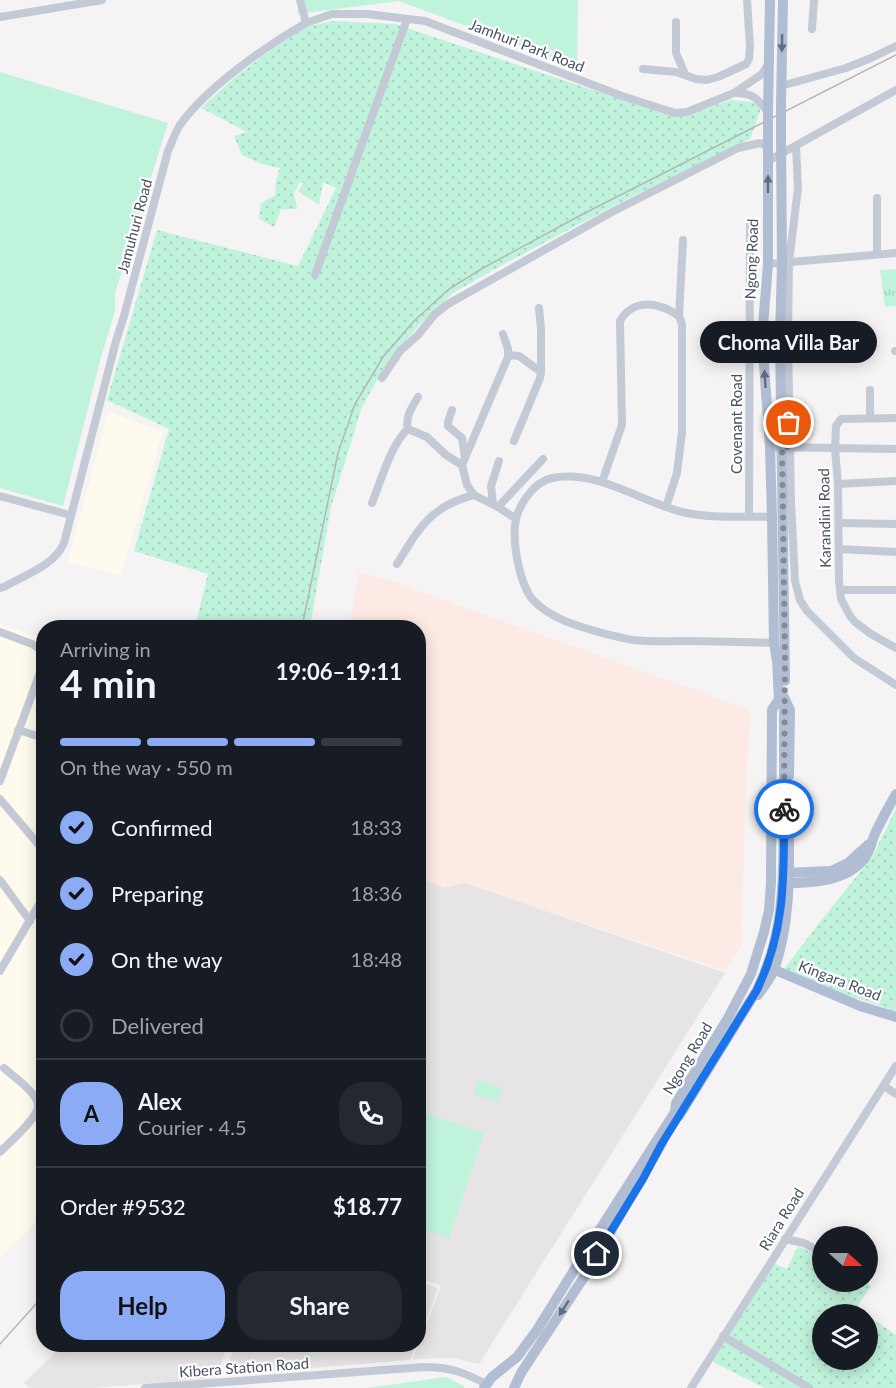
<!DOCTYPE html>
<html lang="en">
<head>
<meta charset="utf-8">
<style>
  :root { --surface:#171b24; --page:#242831; --text:#f1f3f6; --muted:#9ea1a6; --line:#363941; --accent:#8babf4 }
  body { margin:0; font-family:Lato,sans-serif; background:var(--page); color:var(--text); height:100vh; display:flex; flex-direction:column; font-size:22px; white-space:nowrap }
  * { box-sizing:border-box; margin:0 }
  p { font-size:20px; color:var(--muted) }
  .icon { flex:none; width:33px; height:33px; fill:none; stroke:currentColor; stroke-width:2; stroke-linecap:round; stroke-linejoin:round }
  .map { position:relative; flex:1; overflow:hidden }
  .details { position:absolute; left:36px; top:620px; width:390px; height:732px; display:flex; flex-direction:column; background:var(--surface); border-radius:24px; box-shadow:0 3px 15px #0003 }
  .details>* { flex:none }
  .needle { width:39px; rotate:111deg }
  .controls { position:absolute; left:812px; top:1226px; display:grid; gap:12px }
  .controls a { display:grid; place-items:center; width:66px; height:66px; border-radius:50%; background:var(--surface); box-shadow:0 3px 15px #0003; font-size:30px }
  .pin { position:absolute; display:grid; place-items:center; width:51px; height:51px; color:#fff; margin:-26px; border:3px solid #fff; border-radius:50%; box-shadow:0 2px 6px #0007 }
  .courier { position:absolute; display:grid; place-items:center; width:60px; height:60px; margin:-30px; border:4px solid #1a73e8; border-radius:50%; background:#fff; color:#222; box-shadow:0 2px 8px #0007 }
  .bubble { position:absolute; height:42px; border-radius:21px; background:var(--surface); box-shadow:0 3px 15px #0003; font-size:20px; font-weight:700; line-height:42px; text-align:center }
  .headline em { font-style:normal; font-weight:700 }
  .headline div { display:flex; flex-direction:column-reverse }
  .headline { display:flex; align-items:center; justify-content:space-between; height:102px; padding:0 24px }
  h1 { font-size:39px; font-weight:700; line-height:45px }
  .bar { display:grid; grid-template-columns:repeat(4,1fr); gap:9px 6px; align-content:center; height:72px; padding:0 24px }
  .bar i { height:8px; border-radius:4px; background:var(--line) }
  .bar .selected { background:var(--accent) }
  .bar p { grid-column:span 4 }
  .line { display:flex; align-items:center; gap:15px; padding:0 24px; border-top:2px solid var(--line) }
  .line div { flex:1 }
  .round { display:grid; place-items:center; flex:none; width:63px; height:63px; border-radius:24px; background:var(--page) }
  ol { padding:0 24px; list-style:none }
  li { display:flex; align-items:center; gap:18px; height:66px }
  li p { margin-inline-start:auto }
  li .icon { padding:6px; border-radius:50%; background:var(--accent); color:#111; stroke-width:4 }
  li:last-child { color:var(--muted) }
  li i { width:33px; height:33px; border:3px solid var(--line); border-radius:50% }
  .action { display:flex; gap:12px; margin-top:auto; padding:12px 24px }
  .action a { flex:1; height:69px; border-radius:24px; background:var(--accent); color:#111; font-size:24px; font-weight:700; line-height:69px; text-align:center }
  .action a+a { background:var(--page); color:var(--text) }
  .map>svg:first-child { display:block }
  .commercial { fill:#fefbee }
  .education { fill:#e6e4e5 }
  .medical { fill:#fdeae4 }
  .grass { fill:url(#grass-tufts) }
  .park { fill:url(#park-dots) }
  .pitch { fill:#c0f3db }
  .lines { fill:none; stroke-linecap:round; stroke-linejoin:round }
  .minor { stroke:#c3cad5; stroke-width:8 }
  .major { stroke:#b1bdd2; stroke-width:10 }
  .rail { stroke:#b4b6bd; stroke-width:1.5 }
  .major-bridge { stroke:#b1bdd2; stroke-width:10 }
  .oneway { fill:#636d7e }
  .done { stroke:#858a95; stroke-width:6; stroke-dasharray:0 10.8 }
  .route { stroke:#1a73e8; stroke-width:8 }
  .labels { text-anchor:middle; dominant-baseline:central; stroke-width:4.5; stroke-linejoin:round; paint-order:stroke }
  .street-label { font-size:15px; fill:#495262; stroke:#fff }
</style>
</head>
<body>
<div class="map">
<svg width="896" height="1388" viewBox="0 0 896 1388">
  <defs>
    <pattern id="grass-tufts" width="24" height="20" patternUnits="userSpaceOnUse" patternTransform="scale(1.5)"><rect width="24" height="20" fill="#c0f3db"/><path d="M3 7l-1-3M5 7V3M7 7l1-3M15 17l-1-3M17 17v-4M19 17l1-3" fill="none" stroke="#a6d2be"/></pattern>
    <pattern id="park-dots" width="8" height="8" patternUnits="userSpaceOnUse" patternTransform="scale(1.5)"><rect width="8" height="8" fill="#c0f3db"/><path d="M2 2h.1M6 6h.1" fill="none" stroke="#a6d2be" stroke-width="1.8" stroke-linecap="round"/></pattern>
  </defs>
  <rect width="100%" height="100%" fill="#f5f3f3"/>
  <g class="commercial">
    <polygon points="108,412 163,432 121,575 68,562"/>
    <polygon points="0,624 44,639 43,1215 0,1257"/>
  </g>
  <g class="education">
    <polygon points="419,867 725,973 479,1364 453,1358 413,1359 441,1286 419,1278"/>
    <polygon points="419,1281 438,1288 419,1339 418,1281"/>
    <polygon points="64,1344 227,1344 217,1378 93,1388 30,1388 24,1383"/>
    <polygon points="235,1344 417,1344 410,1360 225,1375"/>
  </g>
  <polygon class="medical" points="359,572 394,582 750,710 746,784 741,946 725,970 465,883 444,888 419,877 418,627 349,627"/>
  <polygon class="grass" points="896,269 896,306 885,307 880,270"/>
  <g class="park">
    <polygon points="333,21 395,24 671,116 686,116 730,100 763,103 750,139 617,204 495,269 453,293 420,324 387,362 362,407 331,507 310,627 195,627 208,574 134,551 169,429 107,400 157,230 298,266 336,188 323,182 319,205 298,191 304,183 300,182 294,193 297,209 281,209 274,227 259,219 261,203 275,195 276,181 280,168 262,164 242,155 234,136 247,132 201,108 235,77 278,45 306,27"/>
    <polygon points="896,809 896,1013 881,1006 839,993 784,969 834,904 871,859"/>
    <polygon points="798,1246 822,1258 822,1281 862,1281 871,1286 857,1307 866,1314 822,1314 822,1359 867,1359 867,1315 896,1335 896,1388 765,1388 713,1362 773,1263 787,1269"/>
  </g>
  <g class="pitch">
    <polygon points="299,0 578,0 577,67 399,1 298,14"/>
    <polygon points="0,72 168,123 115,293 115,311 100,361 63,506 0,488"/>
    <polygon points="478,1080 502,1088 497,1102 473,1094"/>
    <polygon points="419,1111 484,1133 449,1238 419,1228"/>
    <polygon points="446,1377 464,1386 464,1388 367,1388"/>
  </g>
  <g class="lines">
    <g class="minor">
      <polyline points="0,17 102,0"/>
      <polyline points="676,22 676,53 685,74"/>
      <polyline points="306,23 332,14 367,14 425,21 622,96 675,113 687,112 734,93 762,74 767,66"/>
      <polyline points="812,29 814,0"/>
      <polyline points="643,69 676,72 696,79 707,80 718,77 746,64 749,59 750,47 747,0"/>
      <polyline points="781,86 846,68 871,58 896,46"/>
      <path d="M735 93C753 93 757 98 768 112"/>
      <polyline points="796,146 798,188 789,262 788,339 791,503 795,581 800,600 807,611 854,658 896,685"/>
      <polyline points="768,161 896,90"/>
      <polyline points="877,254 877,198"/>
      <polyline points="768,264 896,253"/>
      <polyline points="315,275 407,19"/>
      <polyline points="539,308 541,329 541,372"/>
      <polyline points="679,316 683,240"/>
      <polyline points="503,334 508,349 508,357 462,465 467,485 474,495 498,507 516,519"/>
      <polyline points="895,351 896,351"/>
      <polyline points="508,355 519,356 541,372 540,378 514,441"/>
      <polyline points="382,378 400,351 418,335 435,314 448,304 612,212 738,148 760,143 768,147"/>
      <path d="M418 397C412 407 405 417 408 429L427 437 446 455 462 465"/>
      <polyline points="452,410 448,422 448,426 462,438 465,458"/>
      <polyline points="870,418 870,390"/>
      <polyline points="896,418 841,419 836,426 835,449 838,484 839,581 841,599 850,616 855,622 871,634 896,648"/>
      <polyline points="770,447 896,449"/>
      <path d="M602 482 622 425 620 321C633 298 659 302 679 316L682 324V432L677 473 666 507"/>
      <polyline points="838,484 896,481"/>
      <polyline points="0,496 70,515"/>
      <path d="M372 503C380 483 392 442 408 429"/>
      <polyline points="493,504 491,486 499,461"/>
      <polyline points="498,507 543,459"/>
      <polyline points="749,516 750,223"/>
      <path d="M772 517C742 516 712 519 682 512 639 501 597 469 552 478 533 482 516 508 515 526 513 546 520 585 533 600 552 620 581 627 606 634 615 636 624 639 633 640 649 642 666 641 683 641 713 641 744 642 774 643"/>
      <polyline points="839,523 896,524"/>
      <polyline points="839,549 896,552"/>
      <path d="M397 564C419 528 431 506 474 495"/>
      <path d="M0 588 6 586C26 574 54 566 64 543L116 341 124 316 168 151C172 142 175 133 180 125 206 88 266 46 306 23L300 0"/>
      <polyline points="840,590 896,590"/>
      <polyline points="0,632 32,644 44,652"/>
      <polyline points="18,730 44,738"/>
      <polyline points="0,781 44,662"/>
      <polyline points="0,799 44,851"/>
      <polyline points="0,880 30,921"/>
      <polyline points="0,971 44,896"/>
      <polyline points="884,1086 896,1094"/>
      <path d="M0 1152C9 1143 38 1118 38 1106 38 1104 36 1099 35 1097 28 1086 14 1077 4 1068"/>
      <polyline points="785,1239 804,1243 822,1253"/>
      <polyline points="848,1283 848,1281"/>
      <polyline points="723,1336 809,1388"/>
      <path d="M145 1388 424 1367C449 1367 464 1372 486 1384"/>
      <polyline points="691,1388 896,1066"/>
    </g>
    <g class="major">
      <polyline points="781,105 783,0"/>
      <polyline points="768,112 770,0"/>
      <polyline points="781,136 782,263 780,339 785,681"/>
      <polyline points="784,697 790,710 789,776"/>
      <polyline points="783,873 831,871 848,863 869,844"/>
      <path d="M783 883C811 883 847 882 865 858 870 851 871 844 874 836 880 822 888 808 896 794"/>
      <polyline points="768,967 860,1006 896,1017"/>
      <path d="M758 995C764 986 772 977 775 967 791 920 789 870 789 822"/>
      <polyline points="484,1388 492,1377 517,1357 537,1330 576,1267 675,1112 676,1103 728,1018 751,974 764,932 769,910 771,883 772,710 779,699 777,661 774,643 772,517 770,447 762,338 768,264 768,137"/>
      <polyline points="514,1388 521,1373 586,1274 662,1143"/>
    </g>
    <g class="rail">
      <polyline points="302,627 338,453 355,404 383,357 414,321 449,289 483,268 583,214 896,55"/>
      <polyline points="0,1344 44,1295"/>
    </g>
    <g class="major-bridge">
      <polyline points="781,105 781,136"/>
      <polyline points="768,137 768,112"/>
      <path d="M679 1116 757 990C785 932 783 882 784 819 784 779 784 739 784 699"/>
    </g>
  </g>
  <defs><path id="oneway-solid" d="M-6-.8H1V-3.2L6.5 0L1 3.2V.8H-6Z" transform="scale(1.5)"/></defs>
  <g class="oneway">
    <use href="#oneway-solid" transform="translate(782 43) rotate(91)"/>
    <use href="#oneway-solid" transform="translate(768 184) rotate(-90)"/>
    <use href="#oneway-solid" transform="translate(765 379) rotate(-94)"/>
    <use href="#oneway-solid" transform="translate(564 1308) rotate(122)"/>
  </g>
  <g class="lines">
    <polyline class="done" points="784,809 785,657 782,447 790,447 789,423"/>
    <path class="route" d="M597 1254 643 1179 661 1145 757 990C786 929 784 875 784 809"/>
  </g>
  <g class="labels">
    <g class="street-label">
      <text transform="translate(527 45) rotate(21)">Jamhuri Park Road</text>
      <text transform="translate(134 226) rotate(-75)">Jamuhuri Road</text>
      <text transform="translate(751 259) rotate(-88)">Ngong Road</text>
      <text transform="translate(736 424) rotate(-90)">Covenant Road</text>
      <text transform="translate(824 518) rotate(-91)">Karandini Road</text>
      <text transform="translate(840 980) rotate(21)">Kingara Road</text>
      <text transform="translate(687 1058) rotate(-59)">Ngong Road</text>
      <text transform="translate(781 1219) rotate(-58)">Riara Road</text>
      <text transform="translate(244 1367) rotate(-4)">Kibera Station Road</text>
    </g>
  </g>
</svg>
<div class="controls">
<a><svg class="needle" viewBox="-14 -14 28 28"><path d="M0-13l5 13h-10z" fill="#e53935"/><path d="M0 13l5-13h-10z" fill="#9ea1a6"/></svg></a>
<a><svg class="icon" aria-label="layers" viewBox="0 0 24 24"><path d="M12 4l9 5-9 5-9-5zM3 14l9 5 9-5"/></svg></a>
</div>
<div class="pin" style="left:789px;top:423px;background:#ea580c"><svg class="icon" aria-label="bag" viewBox="0 0 24 24"><path d="M5 8h14l-1 12H6zM9 8a3 3 0 0 1 6 0"/></svg></div>
<div class="pin" style="left:597px;top:1254px;background:#1f2937"><svg class="icon" aria-label="home" viewBox="0 0 24 24"><path d="M3 11l9-7 9 7M6 9v11h12V9"/></svg></div>
<div class="courier" style="left:784px;top:809px"><svg class="icon" aria-label="bike" viewBox="0 0 24 24"><circle cx="6" cy="16" r="4"/><circle cx="18" cy="16" r="4"/><path d="M6 16l4-8h5l3 8M10 8l3 8H6M13 5h3"/></svg></div>
<div class="bubble" style="left:700px;top:321px;width:177px">Choma Villa Bar</div>
<section class="details">
<div class="headline"><div><h1>4 min</h1><p>Arriving in</p></div><em>19:06–19:11</em></div>
<div class="bar"><i class="selected"></i><i class="selected"></i><i class="selected"></i><i></i><p>On the way · 550 m</p></div>
<ol>
<li><svg class="icon" aria-label="check" viewBox="0 0 24 24"><path d="M5 12l5 5 9-10"/></svg>Confirmed<p>18:33</p></li>
<li><svg class="icon" aria-label="check" viewBox="0 0 24 24"><path d="M5 12l5 5 9-10"/></svg>Preparing<p>18:36</p></li>
<li><svg class="icon" aria-label="check" viewBox="0 0 24 24"><path d="M5 12l5 5 9-10"/></svg>On the way<p>18:48</p></li>
<li><i></i>Delivered</li>
</ol>
<div class="line" style="height:108px"><b class="round" style="background:var(--accent);color:#111">A</b><div><b>Alex</b><p>Courier · 4.5</p></div><a class="round"><svg class="icon" aria-label="phone" viewBox="0 0 24 24"><path d="M5 4h4l2 5-3 2q2 4 5 5l2-3 5 2v4C11 20 4 13 5 4z"/></svg></a></div>
<div class="line" style="height:78px"><div>Order #9532</div><b>$18.77</b></div>
<div class="action"><a>Help</a><a>Share</a></div>
</section>
</div>
</body>
</html>
